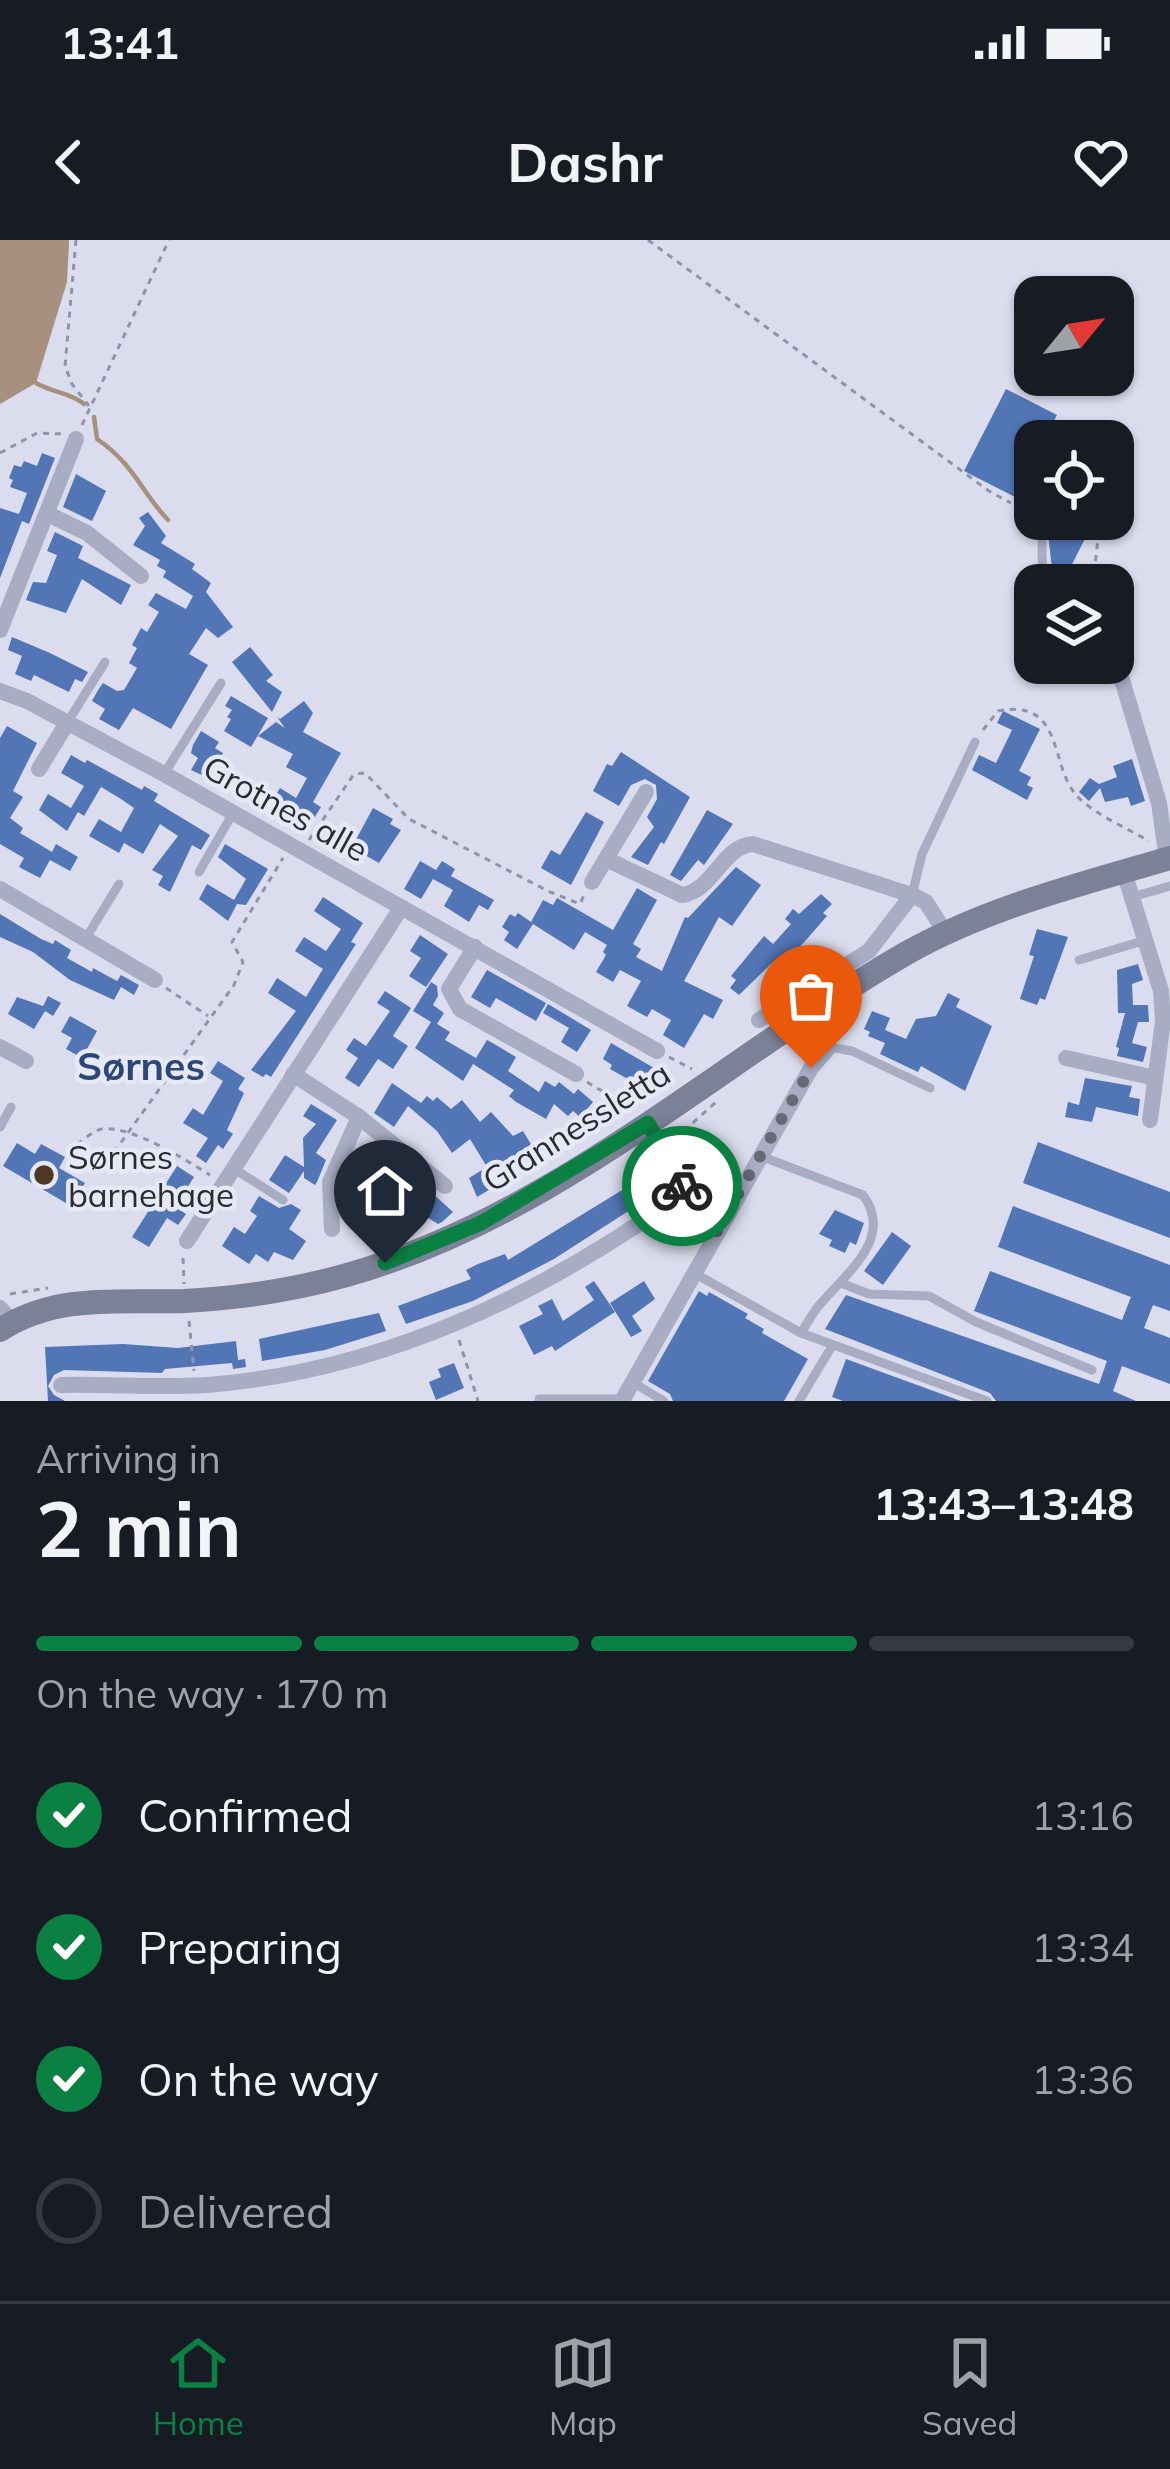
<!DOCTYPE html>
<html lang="en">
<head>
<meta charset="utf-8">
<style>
  :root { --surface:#171b24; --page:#242831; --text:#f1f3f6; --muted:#9ea1a6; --line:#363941; --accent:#0b8043 }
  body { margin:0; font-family:Mulish,sans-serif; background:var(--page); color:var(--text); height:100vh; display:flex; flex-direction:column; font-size:45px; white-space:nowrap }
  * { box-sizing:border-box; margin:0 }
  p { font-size:39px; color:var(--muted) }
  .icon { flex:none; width:66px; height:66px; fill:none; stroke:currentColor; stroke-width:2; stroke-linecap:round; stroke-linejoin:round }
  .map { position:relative; height:1161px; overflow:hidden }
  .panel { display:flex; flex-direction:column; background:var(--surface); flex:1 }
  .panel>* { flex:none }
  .needle { width:78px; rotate:60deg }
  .buttons { position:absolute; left:1014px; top:36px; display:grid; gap:24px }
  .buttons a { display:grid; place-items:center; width:120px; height:120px; border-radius:24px; background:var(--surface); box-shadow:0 3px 9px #0004; font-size:60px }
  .pin { position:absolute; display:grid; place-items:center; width:102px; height:102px; color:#fff; margin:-123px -51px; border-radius:50% 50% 50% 0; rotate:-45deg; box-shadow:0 0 12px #0007 }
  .pin .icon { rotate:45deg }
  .courier { position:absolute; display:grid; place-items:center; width:120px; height:120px; margin:-60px; border:9px solid #0b8043; border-radius:50%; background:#fff; color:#222; box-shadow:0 3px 15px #0007 }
  .overview em { font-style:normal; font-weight:700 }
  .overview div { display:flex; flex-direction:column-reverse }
  .overview { display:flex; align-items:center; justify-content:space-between; height:204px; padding:0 36px }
  h1 { font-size:78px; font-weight:700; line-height:90px }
  .bar { display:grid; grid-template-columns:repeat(4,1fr); gap:18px 12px; align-content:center; height:144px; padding:0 36px }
  .bar i { height:15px; border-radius:9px; background:var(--line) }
  .bar .selected { background:var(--accent) }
  .bar p { grid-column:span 4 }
  ol { padding:0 36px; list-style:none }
  li { display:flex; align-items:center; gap:36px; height:132px }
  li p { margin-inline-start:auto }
  li .icon { padding:12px; border-radius:50%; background:var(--accent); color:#fff; stroke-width:4 }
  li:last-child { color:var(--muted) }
  li i { width:66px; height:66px; border:6px solid var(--line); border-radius:50% }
  .status { display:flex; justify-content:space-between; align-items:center; height:84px; padding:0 60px; background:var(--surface); direction:ltr }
  .status svg { height:33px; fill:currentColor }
  header { display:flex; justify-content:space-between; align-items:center; height:156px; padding:0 36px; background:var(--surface); font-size:54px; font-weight:700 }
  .menu { display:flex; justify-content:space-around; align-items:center; height:168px; border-top:3px solid var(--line); background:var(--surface); font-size:33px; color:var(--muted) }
  .menu a { display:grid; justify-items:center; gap:6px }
  .menu .selected { color:var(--accent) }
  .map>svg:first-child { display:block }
  .water { fill:#a7907e }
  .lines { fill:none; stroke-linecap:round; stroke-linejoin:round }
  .stream { stroke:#a7907e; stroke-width:4.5 }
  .building { fill:#5275b5 }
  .path { stroke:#8f94ab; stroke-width:3; stroke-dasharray:6 6; stroke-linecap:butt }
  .service { stroke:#a9adc4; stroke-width:9 }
  .minor { stroke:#a9adc4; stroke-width:16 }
  .secondary { stroke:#7b8197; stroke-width:24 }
  .done { stroke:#676974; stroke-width:12; stroke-dasharray:0 21.6 }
  .route { stroke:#0b8043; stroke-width:15 }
  .poi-dot { fill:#4e3723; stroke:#e7e8f6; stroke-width:4.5 }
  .labels { text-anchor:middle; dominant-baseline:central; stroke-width:9; stroke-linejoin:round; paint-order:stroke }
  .street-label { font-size:33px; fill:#282b32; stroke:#e7e8f6 }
  .poi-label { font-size:33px; fill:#282b32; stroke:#e7e8f6; text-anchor:start }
  .quarter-label { font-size:39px; font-weight:bold; fill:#2c4776; stroke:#e7e8f6 }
</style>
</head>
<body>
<div class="status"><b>13:41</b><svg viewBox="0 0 49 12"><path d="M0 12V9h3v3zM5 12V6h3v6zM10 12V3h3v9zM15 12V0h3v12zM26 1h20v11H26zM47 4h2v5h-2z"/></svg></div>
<header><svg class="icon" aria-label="back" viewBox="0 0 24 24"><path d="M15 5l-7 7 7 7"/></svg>Dashr<svg class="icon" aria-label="heart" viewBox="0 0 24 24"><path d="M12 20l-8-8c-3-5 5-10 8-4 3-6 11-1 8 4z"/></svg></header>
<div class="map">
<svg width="1170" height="1161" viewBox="0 0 1170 1161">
  <rect width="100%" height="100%" fill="#dbddee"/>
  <polygon class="water" points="0,0 69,0 69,4 67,42 36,143 0,164"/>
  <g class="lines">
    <g class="stream">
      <path d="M36 143C53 153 69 152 84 164"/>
      <path d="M94 177 97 199C134 224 142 253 168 280"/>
    </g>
  </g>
  <g class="building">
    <polygon points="1006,149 1057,175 1043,201 1035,201 1035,232 1031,240 1027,238 1017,258 964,231"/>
    <polygon points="42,213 55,218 29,284 22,281 0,338 0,268 19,274 27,253 10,247 13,240 9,238 14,225 21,227 24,221 37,226"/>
    <polygon points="76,234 106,251 92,281 63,267"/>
    <polygon points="148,272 166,296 161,303 195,324 192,329 211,343 206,352 233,387 218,398 206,388 189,414 208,425 171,489 133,468 119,490 99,479 105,469 92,461 98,450 103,443 117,451 124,450 137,428 129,423 137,408 132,405 141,388 147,392 159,372 148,365 156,353 186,369 193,356 163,337 166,331 157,326 160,320 133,305 145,286 139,278"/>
    <polygon points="1051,279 1077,279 1091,287 1066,336 1052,329 1047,285"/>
    <polygon points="55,292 83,306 78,318 131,345 121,365 82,339 66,373 26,360 33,342 46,343 57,315 47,311"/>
    <polygon points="12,397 50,413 88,432 82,442 75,439 69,452 34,435 31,441 15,434 22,416 8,410"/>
    <polygon points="250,407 273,435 266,441 282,452 272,472 232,422"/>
    <polygon points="231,456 268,478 251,507 224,491 231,479 227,477 232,470 225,466"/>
    <polygon points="304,461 313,473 303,492 341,513 313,562 321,567 311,583 300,576 294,583 274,570 278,564 272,561 280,548 296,558 307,538 286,527 293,514 258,496 276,482 285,488 277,477 280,479"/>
    <polygon points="1003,471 1040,489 1019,531 1031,537 1027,545 1033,548 1027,560 972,530 979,515 996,523 1012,490 997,483"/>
    <polygon points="7,486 37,503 13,551 23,557 10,578 23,588 20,593 52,612 56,604 78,617 70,631 50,620 40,638 19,627 24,618 0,604 0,498"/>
    <polygon points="201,491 219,502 215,508 223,513 216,524 223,529 215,541 191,530 198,518 191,513 193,505"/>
    <polygon points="621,512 690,557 664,604 661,602 648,625 631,617 654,587 647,577 657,559 656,545 645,539 631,545 619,566 593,551 607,524 612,526"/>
    <polygon points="71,515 85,523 87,520 142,550 144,546 158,554 154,561 210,595 201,610 192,605 170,652 158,645 163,636 152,630 178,596 160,584 143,614 124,603 119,613 89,596 99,579 121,592 134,568 121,559 101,547 84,576 78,572 67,591 39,570 48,554 71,568 84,546 61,533"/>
    <polygon points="1132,519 1145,561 1131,566 1128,557 1105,562 1100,548 1089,561 1079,552 1090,538 1099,544 1117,537 1113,526"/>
    <polygon points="373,568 393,579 390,584 401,590 379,623 363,614 357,624 346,618"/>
    <polygon points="707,570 733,584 704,625 698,620 681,641 670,635"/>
    <polygon points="586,572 604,582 571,645 541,628 551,610 560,615"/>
    <polygon points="225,604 268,629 246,665 237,664 228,681 199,659 207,644 234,660 246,639 218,617"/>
    <polygon points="420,621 436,630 442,621 455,629 451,636 494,660 488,670 479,665 469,682 444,666 453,650 433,639 421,659 404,649"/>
    <polygon points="736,627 761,645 732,686 719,677 684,741 723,760 713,779 704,774 684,808 663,795 671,780 652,769 647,777 627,766 641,741 620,730 613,742 596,732 606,715 603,712 607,705 585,692 574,710 533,684 517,709 504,700 509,692 502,687 510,674 515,677 518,673 531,682 543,660 553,665 557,658 613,690 637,648 657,660 633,704 641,709 636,717 662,731 685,677 688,678"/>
    <polygon points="821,654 832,664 823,673 827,676 792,716 800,722 791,735 773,722 739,755 730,748 736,740 731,736 764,696 773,704 791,684 785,679 793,669 799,674"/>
    <polygon points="323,657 363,683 351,702 356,704 271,837 266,834 263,837 251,830 296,771 268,753 277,738 306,757 323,729 295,711 304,697 326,711 341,689 314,671"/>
    <polygon points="0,674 41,699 53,704 55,700 71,710 67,718 92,732 93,728 117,741 121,735 139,745 134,755 121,747 114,760 70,740 33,712 0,697"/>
    <polygon points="1037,689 1068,697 1045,760 1040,758 1037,765 1020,759 1034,716 1029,715"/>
    <polygon points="420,695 448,714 426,747 409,736 421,718 410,711"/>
    <polygon points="1138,724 1143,740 1132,744 1133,765 1148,765 1149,782 1138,782 1132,803 1147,807 1143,822 1117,816 1119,808 1116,807 1125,773 1118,773 1117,730"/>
    <polygon points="487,730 546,763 536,781 496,758 490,768 471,757"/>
    <polygon points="431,742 437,746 438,756 433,765 444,773 437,784 450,792 445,800 476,818 487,800 496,805 516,817 508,831 539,852 545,841 555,847 559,842 574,854 578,849 593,862 580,877 573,871 568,876 554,864 546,879 516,862 509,856 514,850 473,824 463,841 415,808 431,782 413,771"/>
    <polygon points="385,751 411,768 393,796 408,806 393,829 378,819 359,847 345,838 358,818 346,810 354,798 366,806 390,771 377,763"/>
    <polygon points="948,753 960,759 956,767 992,786 965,851 921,826 918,832 880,814 885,803 868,796 870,792 864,789 872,771 890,778 885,790 906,799 916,779 936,776"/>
    <polygon points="48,756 61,763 53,776 45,771 34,789 8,774 17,757 43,766"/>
    <polygon points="548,764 591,790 577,812 561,802 569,788 543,773"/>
    <polygon points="70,776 97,791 82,818 66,809 72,798 61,792"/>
    <polygon points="611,803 654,828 646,843 636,838 633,842 610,829 612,825 603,819"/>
    <polygon points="218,821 245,838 238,849 244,853 227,890 233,894 223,909 218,905 206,923 196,916 208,898 183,883 193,868 203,875 223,841 210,833"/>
    <polygon points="1085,838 1132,846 1129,857 1140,859 1138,876 1096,867 1092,882 1065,877 1068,862 1079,865"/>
    <polygon points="392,843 421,863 427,856 433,861 437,857 451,869 462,860 480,882 491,872 513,896 523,891 532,906 501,924 509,938 477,957 469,938 487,927 470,899 452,913 437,891 408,866 394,887 374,873"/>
    <polygon points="311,864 337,880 316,913 326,920 317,942 315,945 304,938 304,931 289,953 269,940 285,915 304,927 303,898 316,884 303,876"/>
    <polygon points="1038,902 1170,952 1170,998 1023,943"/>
    <polygon points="17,903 35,914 41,904 65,917 59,928 85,943 71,966 3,926"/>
    <polygon points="720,913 733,930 721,946 726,953 715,963 695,931"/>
    <polygon points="177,926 194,937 175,967 186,974 178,985 167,978 149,1007 132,997"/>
    <polygon points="649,938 658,952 554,1019 473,1061 406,1084 398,1066 471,1039 466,1030 478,1024 505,1014 508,1020 632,944 634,948"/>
    <polygon points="421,943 453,972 442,982 438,984 425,976 411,962 412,952"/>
    <polygon points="259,956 279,968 291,964 301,970 289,989 306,1001 293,1020 274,1012 268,1022 256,1014 249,1024 222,1006 234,987 245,994 257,976 250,971"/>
    <polygon points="1013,966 1170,1025 1170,1071 1153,1065 1144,1088 1170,1098 1170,1144 1122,1126 1113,1151 1136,1161 996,1161 990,1153 825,1089 846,1055 1099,1144 1107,1121 974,1071 990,1031 1122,1080 1131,1057 998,1007"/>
    <polygon points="835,970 864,983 856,1005 850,1002 845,1013 829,1006 832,1000 819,994"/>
    <polygon points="892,992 911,1006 883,1045 864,1031"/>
    <polygon points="594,1041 615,1072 555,1111 552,1106 534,1115 519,1086 543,1074 538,1066 552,1059 563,1081 594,1060 585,1047"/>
    <polygon points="644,1041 655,1059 632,1076 642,1091 631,1097 610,1063"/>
    <polygon points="699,1051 707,1056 709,1052 748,1074 745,1078 764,1089 762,1093 808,1119 784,1161 673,1161 670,1154 648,1141"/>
    <polygon points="379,1073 386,1091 325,1110 262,1121 259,1099"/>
    <polygon points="236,1101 238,1120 245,1119 246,1127 233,1129 232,1123 165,1129 162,1133 64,1130 54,1135 48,1146 54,1155 65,1161 48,1161 45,1107 123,1104 178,1108"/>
    <polygon points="846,1119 961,1161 843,1161 832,1157"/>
    <polygon points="454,1123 464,1148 436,1160 429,1142 441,1137 438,1129"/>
  </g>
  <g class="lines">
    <g class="path">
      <polyline points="76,0 65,126 72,144 89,166"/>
      <polyline points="648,0 989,251 1011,263"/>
      <polyline points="82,185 169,0"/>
      <polyline points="0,213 37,193 65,194"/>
      <polyline points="1093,345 1100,279"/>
      <path d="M983 490 998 471C1065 458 1049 526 1077 556 1095 575 1127 588 1149 601"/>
      <polyline points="309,600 354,534 365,533 409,579 550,652 580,664 584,655"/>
      <polyline points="166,748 208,776"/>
      <polyline points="669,817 692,829"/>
      <polyline points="587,842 635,871"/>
      <polyline points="675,899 717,861"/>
      <path d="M77 904C85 899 94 890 102 889 131 885 186 920 210 935"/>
      <polyline points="107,922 234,745 243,722 232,702 283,618"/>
      <polyline points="183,1018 184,1044"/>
      <polyline points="10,1054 48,1048"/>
      <polyline points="189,1081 194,1131"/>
      <polyline points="459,1100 478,1161"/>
    </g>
    <g class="service">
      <path d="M1024 270C1053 297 1037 304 1044 337L1058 345"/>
      <polyline points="67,483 105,422"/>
      <polyline points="164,534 221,443"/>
      <polyline points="199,632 233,573"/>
      <polyline points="912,655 922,614 975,502"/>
      <polyline points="1132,657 1170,646"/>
      <polyline points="86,698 119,644"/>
      <polyline points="1079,720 1146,700"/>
      <polyline points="829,807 852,811 930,848"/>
      <polyline points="0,887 11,867"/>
      <path d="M763 917 863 955C894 997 848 1032 823 1061 814 1070 808 1082 801 1093"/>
      <polyline points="233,928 283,960"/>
      <polyline points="694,1033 801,1093 987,1161"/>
      <polyline points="841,1043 869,1054 929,1056 976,1082 1092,1130"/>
      <polyline points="632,1142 664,1161"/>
      <polyline points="539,1159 623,1159"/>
      <polyline points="799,1161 832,1106"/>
    </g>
    <g class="minor">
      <polyline points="48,274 87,293 141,336"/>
      <polyline points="0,390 76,199"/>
      <polyline points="1113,410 1159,563 1167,619"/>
      <polyline points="0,451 27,461 164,534 657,811"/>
      <polyline points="39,529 67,483"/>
      <path d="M606 619 682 655C713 651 722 606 753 604L912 655 926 662 945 692"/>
      <polyline points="1124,632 1161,751 1163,781 1150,880"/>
      <polyline points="592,642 646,552"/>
      <polyline points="0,649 155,740"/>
      <polyline points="475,707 449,749 460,769 576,834"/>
      <polyline points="759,780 869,711 912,655"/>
      <polyline points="0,807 26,821"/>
      <polyline points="1066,818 1155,838"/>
      <polyline points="293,834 359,877 445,946"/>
      <polyline points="648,882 674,929"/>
      <polyline points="635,891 685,952 714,996"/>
      <polyline points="332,989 330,942 359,877"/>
      <polyline points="187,1001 401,668"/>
      <polyline points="0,1068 12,1082"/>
      <path d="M61 1145C109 1144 159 1148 207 1145 385 1131 543 1054 685 952"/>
      <polyline points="622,1161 811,828 829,807"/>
    </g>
    <path class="secondary" d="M0 1090C57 1053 120 1063 185 1061 239 1058 294 1050 347 1035 556 976 720 821 905 714 988 667 1079 645 1170 618"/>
  </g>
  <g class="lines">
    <polyline class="done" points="682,946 714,996 811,828"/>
    <polyline class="route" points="385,1023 481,983 648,883 682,946"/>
  </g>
  <circle class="poi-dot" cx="44" cy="935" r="12"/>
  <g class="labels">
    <g class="street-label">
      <text transform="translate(286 568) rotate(29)">Grotnes alle</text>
      <text transform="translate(576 886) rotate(-32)">Grannessletta</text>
    </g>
    <g class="poi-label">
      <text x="68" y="916">Sørnes<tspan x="68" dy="38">barnehage</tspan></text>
    </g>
    <g class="quarter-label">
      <text x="141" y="825">Sørnes</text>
    </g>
  </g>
</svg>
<div class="buttons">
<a><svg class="needle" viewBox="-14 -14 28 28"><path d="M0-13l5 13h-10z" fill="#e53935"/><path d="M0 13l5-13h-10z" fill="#9ea1a6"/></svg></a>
<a><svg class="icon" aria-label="locate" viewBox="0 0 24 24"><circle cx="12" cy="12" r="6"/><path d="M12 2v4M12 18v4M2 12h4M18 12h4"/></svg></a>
<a><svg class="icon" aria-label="layers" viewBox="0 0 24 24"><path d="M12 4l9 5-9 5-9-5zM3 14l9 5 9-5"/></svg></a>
</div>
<div class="pin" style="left:811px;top:828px;background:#ea580c"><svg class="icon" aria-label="bag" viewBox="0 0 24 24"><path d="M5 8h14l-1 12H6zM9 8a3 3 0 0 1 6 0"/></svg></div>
<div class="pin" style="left:385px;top:1023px;background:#1f2937"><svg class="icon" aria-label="home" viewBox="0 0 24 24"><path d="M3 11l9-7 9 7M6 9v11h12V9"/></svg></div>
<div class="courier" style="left:682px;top:946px"><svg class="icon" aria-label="bike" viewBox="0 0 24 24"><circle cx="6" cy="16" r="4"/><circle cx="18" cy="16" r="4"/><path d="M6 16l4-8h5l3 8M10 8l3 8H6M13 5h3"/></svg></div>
</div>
<section class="panel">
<div class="overview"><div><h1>2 min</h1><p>Arriving in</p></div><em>13:43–13:48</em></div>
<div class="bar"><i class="selected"></i><i class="selected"></i><i class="selected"></i><i></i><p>On the way · 170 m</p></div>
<ol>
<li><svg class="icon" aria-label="check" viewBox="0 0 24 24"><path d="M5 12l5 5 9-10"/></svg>Confirmed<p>13:16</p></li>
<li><svg class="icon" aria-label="check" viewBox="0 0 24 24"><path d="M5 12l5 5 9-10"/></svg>Preparing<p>13:34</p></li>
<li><svg class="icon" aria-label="check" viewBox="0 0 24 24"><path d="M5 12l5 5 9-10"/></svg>On the way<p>13:36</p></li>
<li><i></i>Delivered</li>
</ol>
</section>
<nav class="menu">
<a class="selected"><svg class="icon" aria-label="home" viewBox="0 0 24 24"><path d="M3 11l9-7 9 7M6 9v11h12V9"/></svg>Home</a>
<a><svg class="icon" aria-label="map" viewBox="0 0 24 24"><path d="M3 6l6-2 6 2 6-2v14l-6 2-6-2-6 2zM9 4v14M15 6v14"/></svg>Map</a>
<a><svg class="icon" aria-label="saved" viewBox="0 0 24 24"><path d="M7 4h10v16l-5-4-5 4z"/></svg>Saved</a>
</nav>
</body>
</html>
